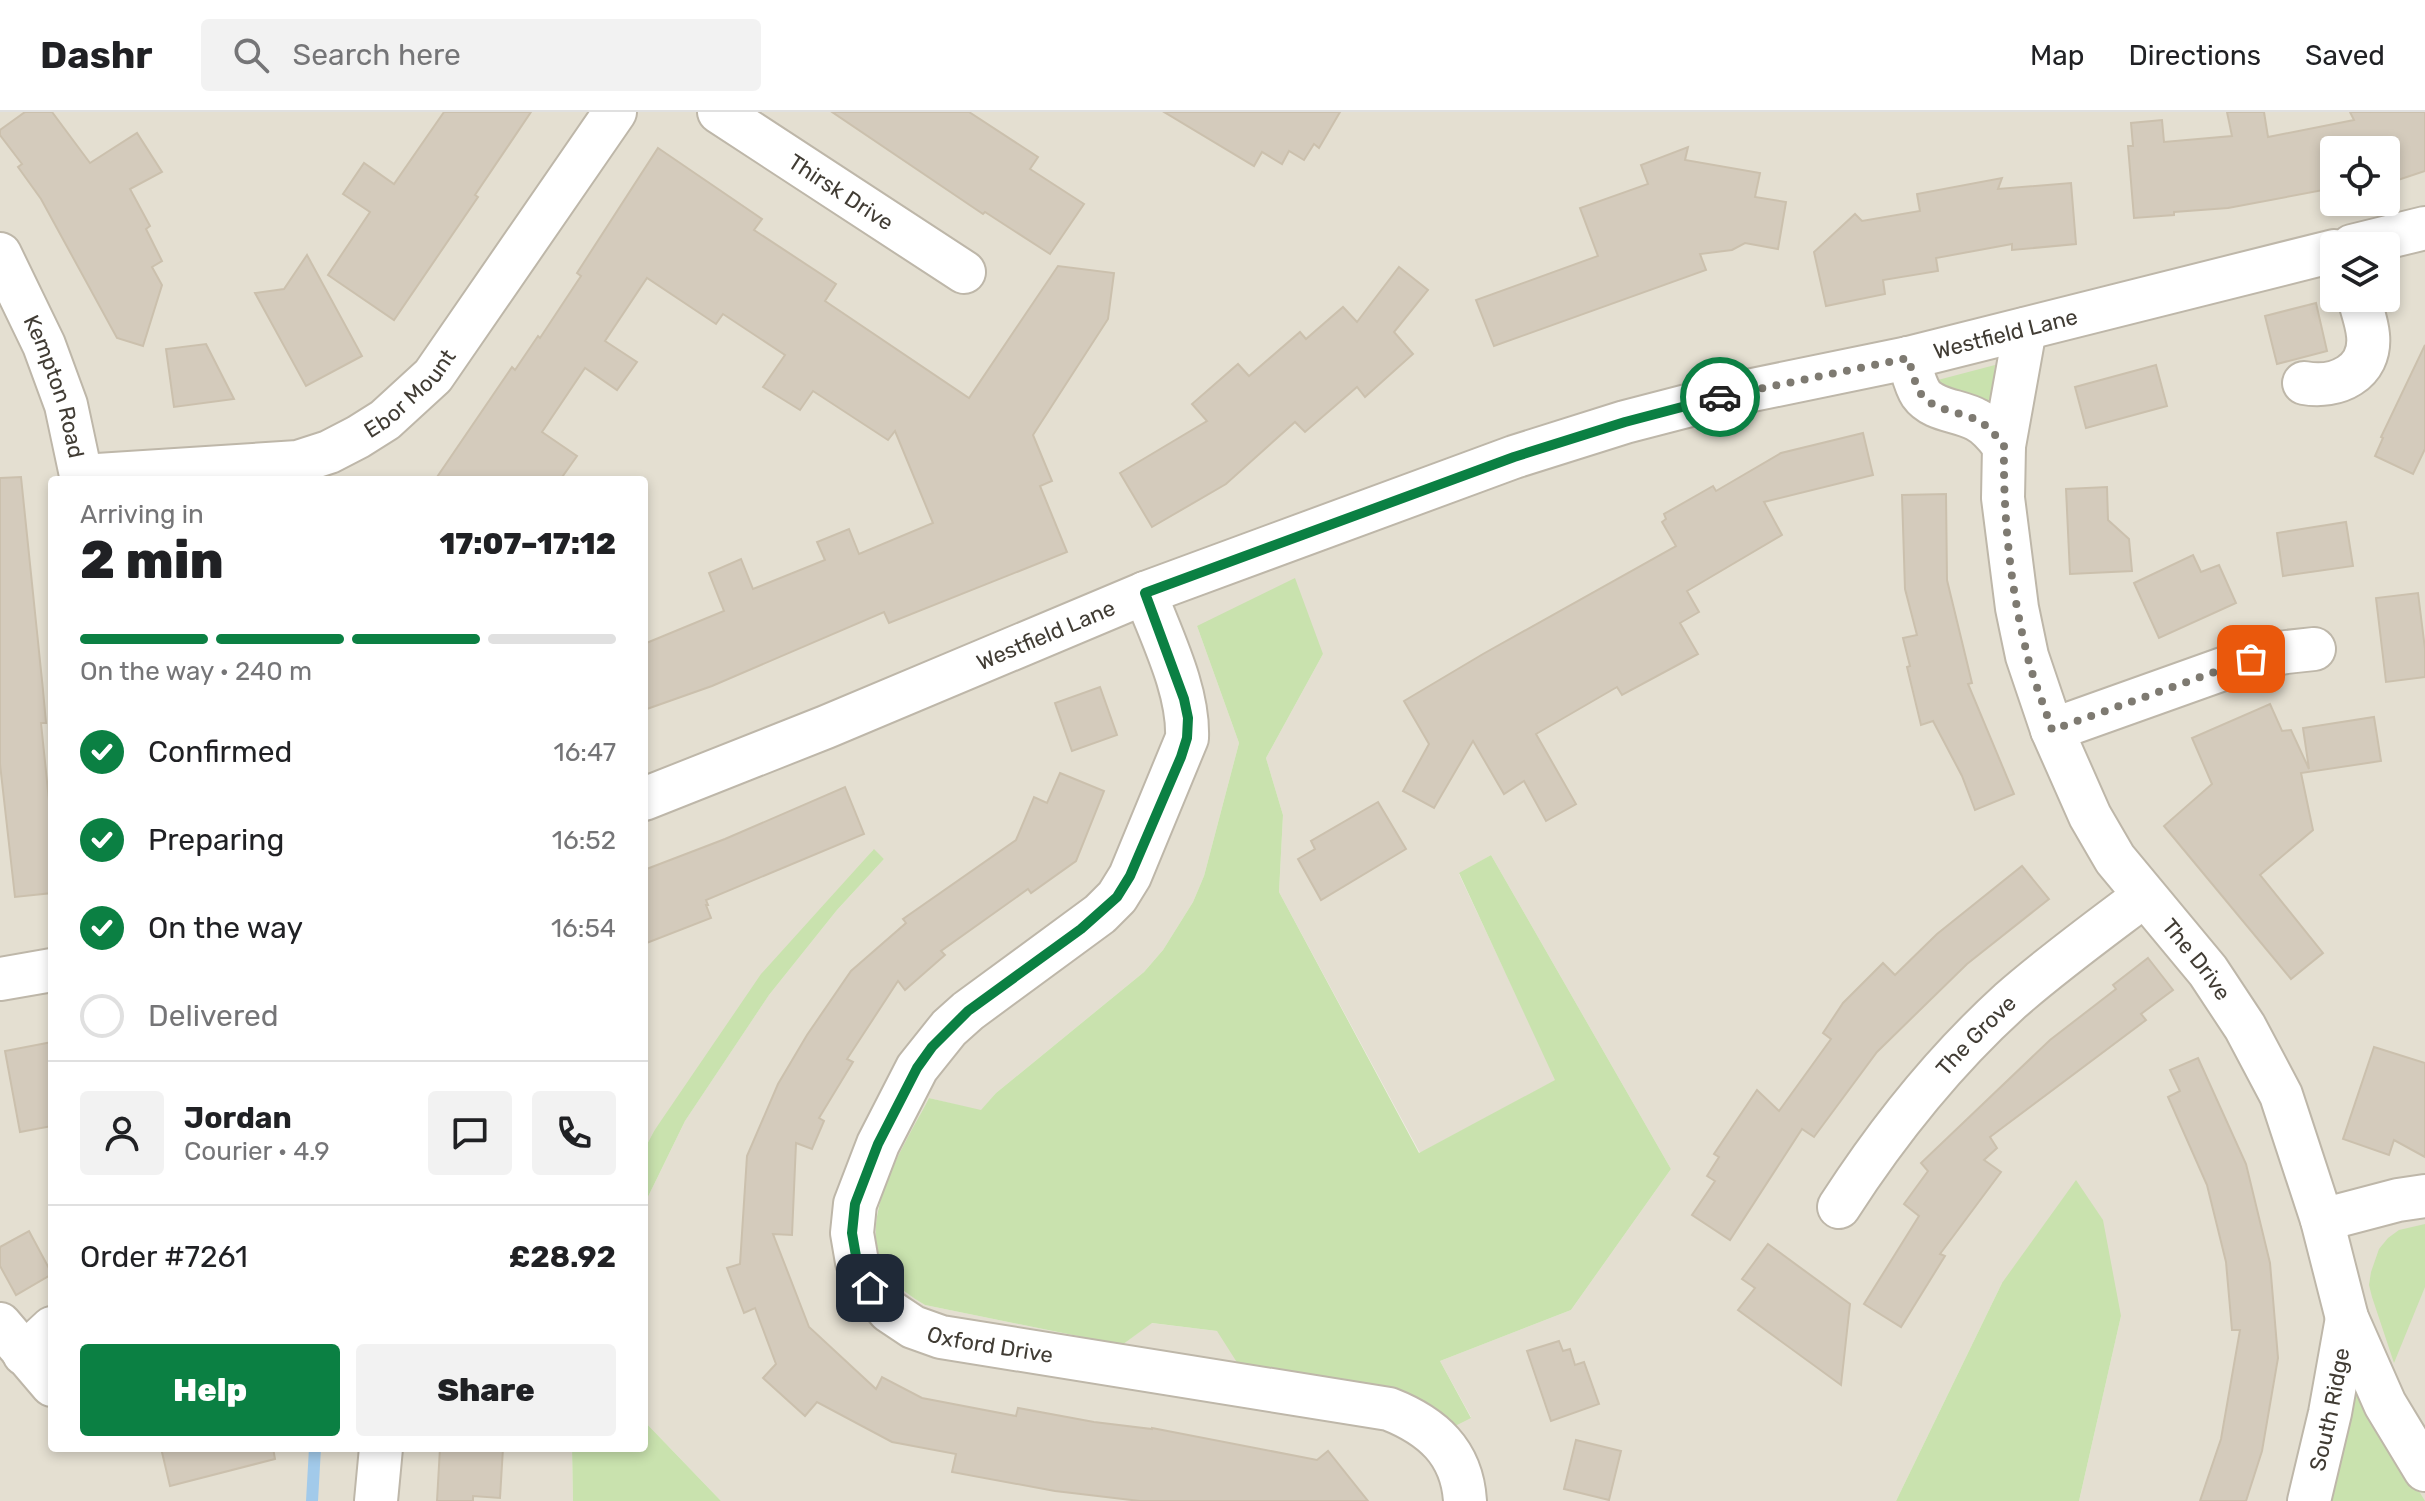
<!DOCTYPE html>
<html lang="en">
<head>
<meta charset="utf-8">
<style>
  :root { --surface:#fff; --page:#f2f2f2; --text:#202124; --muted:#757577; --line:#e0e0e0; --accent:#0b8043 }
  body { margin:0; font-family:Rubik,sans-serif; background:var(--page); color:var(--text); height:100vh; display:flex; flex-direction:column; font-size:30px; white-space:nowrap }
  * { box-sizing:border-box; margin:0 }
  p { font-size:26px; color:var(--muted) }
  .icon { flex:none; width:44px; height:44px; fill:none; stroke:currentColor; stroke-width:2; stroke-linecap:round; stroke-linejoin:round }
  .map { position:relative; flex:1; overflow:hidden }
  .details { position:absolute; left:48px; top:364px; width:600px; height:976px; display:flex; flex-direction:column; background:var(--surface); border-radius:8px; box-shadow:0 4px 12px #0003 }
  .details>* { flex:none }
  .fabs { position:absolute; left:2320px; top:24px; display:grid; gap:16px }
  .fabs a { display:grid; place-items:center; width:80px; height:80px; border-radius:8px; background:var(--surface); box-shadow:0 4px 12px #0003; font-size:40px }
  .pin { position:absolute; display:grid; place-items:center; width:68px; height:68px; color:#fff; margin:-34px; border-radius:16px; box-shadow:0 4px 12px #0006 }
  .courier { position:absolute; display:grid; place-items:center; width:80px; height:80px; margin:-40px; border:6px solid #0b8043; border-radius:50%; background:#fff; color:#222; box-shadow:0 2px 10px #0007 }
  .headline em { font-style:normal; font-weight:800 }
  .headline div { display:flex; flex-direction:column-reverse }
  .headline { display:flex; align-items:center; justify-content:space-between; height:136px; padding:0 32px }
  h1 { font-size:52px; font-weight:800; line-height:60px }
  .bar { display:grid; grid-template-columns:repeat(4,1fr); gap:12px 8px; align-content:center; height:96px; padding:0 32px }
  .bar i { height:10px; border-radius:6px; background:var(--line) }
  .bar .selected { background:var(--accent) }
  .bar p { grid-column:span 4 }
  .line { display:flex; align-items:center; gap:20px; padding:0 32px; border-top:2px solid var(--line) }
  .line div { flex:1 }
  .round { display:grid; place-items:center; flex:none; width:84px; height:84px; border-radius:8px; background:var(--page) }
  ol { padding:0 32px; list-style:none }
  li { display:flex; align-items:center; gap:24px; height:88px }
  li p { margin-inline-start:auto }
  li .icon { padding:8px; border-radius:50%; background:var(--accent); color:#fff; stroke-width:4 }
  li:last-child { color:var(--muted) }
  li i { width:44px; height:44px; border:4px solid var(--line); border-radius:50% }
  .button { display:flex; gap:16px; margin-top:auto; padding:16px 32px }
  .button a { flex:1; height:92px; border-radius:8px; background:var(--accent); color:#fff; font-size:32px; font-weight:800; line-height:92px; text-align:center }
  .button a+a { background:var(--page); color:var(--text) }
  header { display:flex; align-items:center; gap:48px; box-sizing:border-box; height:112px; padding:0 40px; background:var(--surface); border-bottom:2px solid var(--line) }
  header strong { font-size:38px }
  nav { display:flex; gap:44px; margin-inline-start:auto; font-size:28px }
  .search { width:560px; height:72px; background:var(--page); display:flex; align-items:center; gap:20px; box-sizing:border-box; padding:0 28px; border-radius:8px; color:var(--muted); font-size:30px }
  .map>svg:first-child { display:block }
  .residential { fill:#e4dfd1; fill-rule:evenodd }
  .green { fill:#c9e2ae }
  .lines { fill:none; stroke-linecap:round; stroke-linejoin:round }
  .stream { stroke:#a2caea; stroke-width:12 }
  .building { fill:#d4cbbc; stroke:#cbc0ad; stroke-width:2 }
  .minor-casing { stroke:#beb7a9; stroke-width:46 }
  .minor { stroke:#fff; stroke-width:42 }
  .done { stroke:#7e7a71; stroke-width:8; stroke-dasharray:0 14.4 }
  .route { stroke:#0b8043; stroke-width:10 }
  .labels { text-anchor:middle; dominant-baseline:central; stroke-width:7; stroke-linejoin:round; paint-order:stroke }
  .street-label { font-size:22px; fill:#413c34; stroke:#fff }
</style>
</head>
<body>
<header>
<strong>Dashr</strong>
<div class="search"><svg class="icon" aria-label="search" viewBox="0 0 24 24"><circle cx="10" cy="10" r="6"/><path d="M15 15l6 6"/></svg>Search here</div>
<nav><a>Map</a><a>Directions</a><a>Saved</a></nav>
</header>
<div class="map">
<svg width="2425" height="1389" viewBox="0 0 2425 1389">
  <rect width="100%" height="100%" fill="#f0ede3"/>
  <path class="residential" d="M0 0H2425V1389H2079L2121 1204 2002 1171 1896 1389H721L644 1309V1093L685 1009 769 883 837 798 884 747 873 738 654 1019 644 1038V368H52V1336H572L573 1389H0ZM2334 38H2386V90H2334ZM2334 134H2386V186H2334ZM1197 514 1323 542 1266 646 1283 703 1279 780 1420 1041 1556 968 1459 762 1491 743 1671 1057 1571 1198 1440 1249 1471 1305 1455 1313 1434 1296 1411 1283 1217 1219 1151 1211 1122 1233 925 1193 902 1178 876 1102 890 1063 929 986 981 999 996 981 1144 860 1163 838 1193 790 1204 764 1239 631Z"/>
  <g class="green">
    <polygon points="1995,253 1992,289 1987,291 1974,282 1952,282 1934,269"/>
    <path d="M1295 466 1323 542 1266 646 1283 703 1279 780 1419 1041 1555 968 1459 761 1491 743 1671 1057 1571 1198 1440 1249 1471 1306 1455 1314 1434 1296 1411 1283 1385 1275 1238 1252 1217 1219 1152 1211 1122 1233 925 1193C918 1189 911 1184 904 1179 840 1127 901 1041 929 986L981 998 996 981 1144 860 1163 838 1193 790 1204 764 1239 631 1197 514Z"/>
    <polygon points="874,737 884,747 837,798 769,883 685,1009 644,1093 644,1038 654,1019 761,862"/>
    <polygon points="2076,1068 2103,1108 2121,1204 2079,1389 1896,1389 2002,1171"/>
    <polygon points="2425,1112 2425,1175 2394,1251 2372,1185 2369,1173 2371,1160 2379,1137 2388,1126 2399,1118"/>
    <polygon points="2354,1281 2359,1281 2425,1389 2327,1389"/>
    <polygon points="644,1309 721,1389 573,1389 572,1336 644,1336"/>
  </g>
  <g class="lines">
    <polyline class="stream" points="312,1389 315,1336"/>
  </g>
  <g class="building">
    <polygon points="25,0 52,0 90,51 137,21 162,60 130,77 150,114 146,117 162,149 152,155 162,173 143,234 117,226 41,87 18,55 22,52 0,23 0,18"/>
    <polygon points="444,0 531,0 475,83 478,85 394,208 328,163 370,100 343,82 364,51 394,72"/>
    <polygon points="832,0 969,0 1038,45 1030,57 1084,92 1050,142 985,100 983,102"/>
    <polygon points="1164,0 1340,0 1319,36 1314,32 1304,48 1289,39 1282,52 1262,40 1254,54"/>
    <polygon points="2227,0 2264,0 2268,25 2354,8 2350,0 2425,0 2425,59 2398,68 2391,45 2386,47 2386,38 2334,38 2334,76 2228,96 2174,100 2174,103 2134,106 2128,34 2133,34 2131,11 2162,8 2164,30 2232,24"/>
    <polygon points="1688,35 1685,48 1760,61 1755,85 1786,90 1778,137 1745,131 1732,138 1700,142 1706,158 1494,234 1476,188 1598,144 1580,96 1648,72 1641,53"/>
    <polygon points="658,36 762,107 754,118 836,172 825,189 969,286 1058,154 1114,161 1108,207 1033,323 1052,369 1040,374 1067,440 889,511 884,500 712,574 644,598 644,532 724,499 709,461 741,447 753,477 825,448 817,430 849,417 859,442 933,411 895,319 888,328 813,279 800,298 763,275 785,243 723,202 716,212 647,166 605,229 637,250 617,278 585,256 542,320 577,344 560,368 435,368 512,255 515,258 538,224 540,226 581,164 577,161"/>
    <polygon points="2002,66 1998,77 2071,71 2076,132 2012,138 2012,132 1936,146 1938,159 1883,168 1885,182 1826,194 1814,140 1855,102 1862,109 1920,99 1917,82"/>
    <polygon points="307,143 362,244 306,274 255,181 284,177"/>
    <polygon points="1399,155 1428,178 1394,220 1413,242 1365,285 1357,275 1305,320 1295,310 1226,372 1152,415 1120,361 1207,309 1192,292 1238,252 1249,264 1300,220 1306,227 1343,195 1357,210"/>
    <polygon points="2316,191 2327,239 2277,252 2265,204"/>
    <polygon points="206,232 234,287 174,295 166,237"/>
    <polygon points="2425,233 2425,337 2413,362 2375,344 2383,326 2381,325"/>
    <polygon points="2156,253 2167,294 2086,316 2075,275"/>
    <polygon points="1863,321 1873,363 1764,390 1782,423 1687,479 1699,500 1680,511 1698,542 1622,583 1617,575 1536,622 1576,692 1546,709 1524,669 1504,682 1473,629 1434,696 1403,679 1429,632 1404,589 1483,542 1676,434 1662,410 1666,407 1664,402 1713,374 1716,379 1781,341"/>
    <polygon points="21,365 43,578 46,611 41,611 52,718 52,781 15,785 0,652 0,366"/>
    <polygon points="2107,375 2108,408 2129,427 2132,459 2070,462 2066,377"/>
    <polygon points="1946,382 1947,468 1972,571 1968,572 2014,682 1975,698 1962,664 1933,609 1921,613 1907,555 1910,554 1903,526 1917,523 1905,477 1902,383"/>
    <polygon points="2346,410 2353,454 2283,464 2277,421"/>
    <polygon points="2193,443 2201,460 2219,453 2236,491 2159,526 2134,471"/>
    <polygon points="2418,481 2425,537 2425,565 2386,570 2376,486"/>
    <polygon points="1100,575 1117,623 1072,639 1055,591"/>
    <polygon points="2270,592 2282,619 2291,618 2309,657 2303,616 2374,605 2381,649 2301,661 2313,718 2260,763 2323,841 2291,867 2164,714 2212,672 2192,626"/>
    <polygon points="1060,661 1104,679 1076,749 1031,781 1028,777 941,839 945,843 905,878 898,869 847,947 853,950 819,1006 824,1009 812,1037 796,1031 792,1123 773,1122 809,1215 876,1277 882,1265 922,1286 1016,1304 1018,1296 1094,1310 1152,1317 1152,1316 1317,1348 1328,1339 1368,1389 1140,1389 1055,1379 952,1360 956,1342 892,1330 817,1290 805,1304 763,1266 776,1252 755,1196 744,1201 727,1156 740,1152 747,1044 778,972 807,923 851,859 906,811 903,807 1016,728 1034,685 1047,691"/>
    <polygon points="845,675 864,722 706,788 708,793 706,793 711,806 644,832 644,758 725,727"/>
    <polygon points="1378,690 1406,737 1321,788 1298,747 1315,737 1311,729"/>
    <polygon points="2022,754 2049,787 1967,852 1877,940 1814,1025 1802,1017 1730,1128 1692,1103 1715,1069 1707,1064 1719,1045 1714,1042 1757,978 1779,999 1831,927 1823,921 1843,891 1883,851 1895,863 1937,822"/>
    <polygon points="2148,846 2173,878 2141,902 2146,908 1990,1025 1997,1036 1984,1048 2001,1060 1940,1142 1945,1144 1901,1215 1864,1192 1919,1104 1904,1092 1928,1059 1921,1051 2050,928 2116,877 2113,873"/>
    <polygon points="52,930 52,1014 20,1020 5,939"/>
    <polygon points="2374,935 2425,951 2425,1045 2394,1028 2389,1043 2343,1027"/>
    <polygon points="2198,946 2246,1052 2270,1151 2278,1246 2262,1339 2246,1389 2200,1389 2221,1327 2240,1218 2232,1218 2226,1150 2207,1073 2168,985 2180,979 2170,958"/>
    <polygon points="29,1119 52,1162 16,1183 0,1154 0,1135"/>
    <polygon points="1768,1132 1850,1192 1841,1273 1738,1198 1755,1176 1742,1167"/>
    <polygon points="1559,1229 1563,1239 1570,1237 1575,1253 1584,1250 1599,1292 1551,1309 1527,1239"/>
    <polygon points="1576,1328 1621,1339 1609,1388 1564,1377"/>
    <polygon points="161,1336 273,1336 275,1347 170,1374"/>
    <polygon points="440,1336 503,1336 500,1386 473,1384 473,1389 437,1389"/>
  </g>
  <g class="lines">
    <g class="minor-casing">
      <g id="minor">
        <path id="s1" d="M719 0 964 160"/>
        <polyline points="2352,134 2425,116"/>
        <path id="s2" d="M0 142 44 233 66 293 82 368"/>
        <path id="s3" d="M2025 217 2004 334 2003 386 2017 496 2027 544 2052 618 2090 704 2115 747 2208 859 2245 915 2281 983 2322 1108 2347 1206 2385 1292 2425 1358"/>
        <path d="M1908 246C1912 257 1914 271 1921 282 1933 299 1959 298 1977 308 1989 314 1996 324 2004 334"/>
        <path d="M2304 271C2336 277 2372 261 2368 223 2367 211 2362 198 2359 186"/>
        <path id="s4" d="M82 364 298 350 329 340 358 325 385 308 433 264 615 0"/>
        <path id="s5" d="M1145 481C1162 526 1189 579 1187 626L1130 764 1117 785 1100 802 968 899 949 916 917 956 878 1032 855 1092 852 1121 857 1150 870 1176 889 1199 913 1215 941 1225 1389 1297C1432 1314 1462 1340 1465 1389"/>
        <polyline points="2052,618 2251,547 2286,540 2314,537"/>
        <path id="s6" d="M644 687 826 615 1145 481 1514 345 1625 310 1733 282 1908 246 2334 139"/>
        <polyline points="0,867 52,858"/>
        <path id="s7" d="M1839 1095C1888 1019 1943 950 2010 889 2052 852 2099 818 2144 784"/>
        <polyline points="2322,1108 2398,1088 2425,1084"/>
        <polyline points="0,1212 52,1273"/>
        <polyline points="24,1242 52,1216"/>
        <polyline points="376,1389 381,1336"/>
        <path id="s8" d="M2309 1389 2330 1301 2347 1206"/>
      </g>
    </g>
    <use href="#minor" class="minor"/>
  </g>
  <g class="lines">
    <path class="done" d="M1720 285 1908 246C1912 257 1914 271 1921 282 1933 299 1959 299 1977 308 1989 314 1996 324 2004 334 2003 404 2010 474 2027 542 2033 568 2044 593 2052 618L2251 547"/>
    <polyline class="route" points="870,1176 857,1150 852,1121 855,1092 878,1032 917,956 932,935 968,899 1081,817 1117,785 1130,764 1181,645 1187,626 1188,606 1184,587 1145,481 1514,345 1625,310 1720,285"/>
  </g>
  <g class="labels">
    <g class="street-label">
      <text stroke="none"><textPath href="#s1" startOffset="146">Thirsk Drive</textPath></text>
      <text stroke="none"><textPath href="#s6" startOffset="1442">Westfield Lane</textPath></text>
      <text stroke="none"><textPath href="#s2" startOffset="144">Kempton Road</textPath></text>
      <text stroke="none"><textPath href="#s4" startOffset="350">Ebor Mount</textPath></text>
      <text stroke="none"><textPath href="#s6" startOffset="434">Westfield Lane</textPath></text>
      <text stroke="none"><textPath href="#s3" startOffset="682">The Drive</textPath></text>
      <text stroke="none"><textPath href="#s7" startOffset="220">The Grove</textPath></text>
      <text stroke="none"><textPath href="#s5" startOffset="966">Oxford Drive</textPath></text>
      <text stroke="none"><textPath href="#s8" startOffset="94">South Ridge</textPath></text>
    </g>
  </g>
</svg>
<div class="fabs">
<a><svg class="icon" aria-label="locate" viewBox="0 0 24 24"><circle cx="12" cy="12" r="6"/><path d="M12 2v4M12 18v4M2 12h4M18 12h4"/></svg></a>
<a><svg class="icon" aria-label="layers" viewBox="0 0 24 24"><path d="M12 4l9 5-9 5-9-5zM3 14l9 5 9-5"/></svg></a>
</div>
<div class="pin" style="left:2251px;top:547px;background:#ea580c"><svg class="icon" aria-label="bag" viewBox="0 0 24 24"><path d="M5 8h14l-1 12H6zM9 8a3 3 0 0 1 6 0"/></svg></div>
<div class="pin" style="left:870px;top:1176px;background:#1f2937"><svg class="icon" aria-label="home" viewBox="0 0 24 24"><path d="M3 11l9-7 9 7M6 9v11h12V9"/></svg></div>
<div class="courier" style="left:1720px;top:285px"><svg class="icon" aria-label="car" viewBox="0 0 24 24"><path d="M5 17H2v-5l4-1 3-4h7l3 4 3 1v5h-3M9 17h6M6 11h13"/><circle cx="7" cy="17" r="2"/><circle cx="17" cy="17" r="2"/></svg></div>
<section class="details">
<div class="headline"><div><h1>2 min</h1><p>Arriving in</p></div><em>17:07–17:12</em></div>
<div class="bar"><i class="selected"></i><i class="selected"></i><i class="selected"></i><i></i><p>On the way · 240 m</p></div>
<ol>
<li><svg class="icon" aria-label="check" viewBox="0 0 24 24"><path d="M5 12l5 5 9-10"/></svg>Confirmed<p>16:47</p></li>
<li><svg class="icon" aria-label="check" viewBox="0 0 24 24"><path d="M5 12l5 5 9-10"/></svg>Preparing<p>16:52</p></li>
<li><svg class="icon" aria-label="check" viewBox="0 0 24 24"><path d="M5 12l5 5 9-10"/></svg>On the way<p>16:54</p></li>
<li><i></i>Delivered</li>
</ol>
<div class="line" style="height:144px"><a class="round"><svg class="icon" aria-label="person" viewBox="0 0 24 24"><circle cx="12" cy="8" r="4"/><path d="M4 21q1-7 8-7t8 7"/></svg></a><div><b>Jordan</b><p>Courier · 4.9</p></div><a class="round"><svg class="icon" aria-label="chat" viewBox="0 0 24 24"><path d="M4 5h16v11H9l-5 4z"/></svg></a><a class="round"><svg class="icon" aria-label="phone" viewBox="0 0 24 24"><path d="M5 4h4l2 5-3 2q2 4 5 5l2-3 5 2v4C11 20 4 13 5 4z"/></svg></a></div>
<div class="line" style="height:104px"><div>Order #7261</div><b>£28.92</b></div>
<div class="button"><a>Help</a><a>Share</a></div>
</section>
</div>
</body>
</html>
